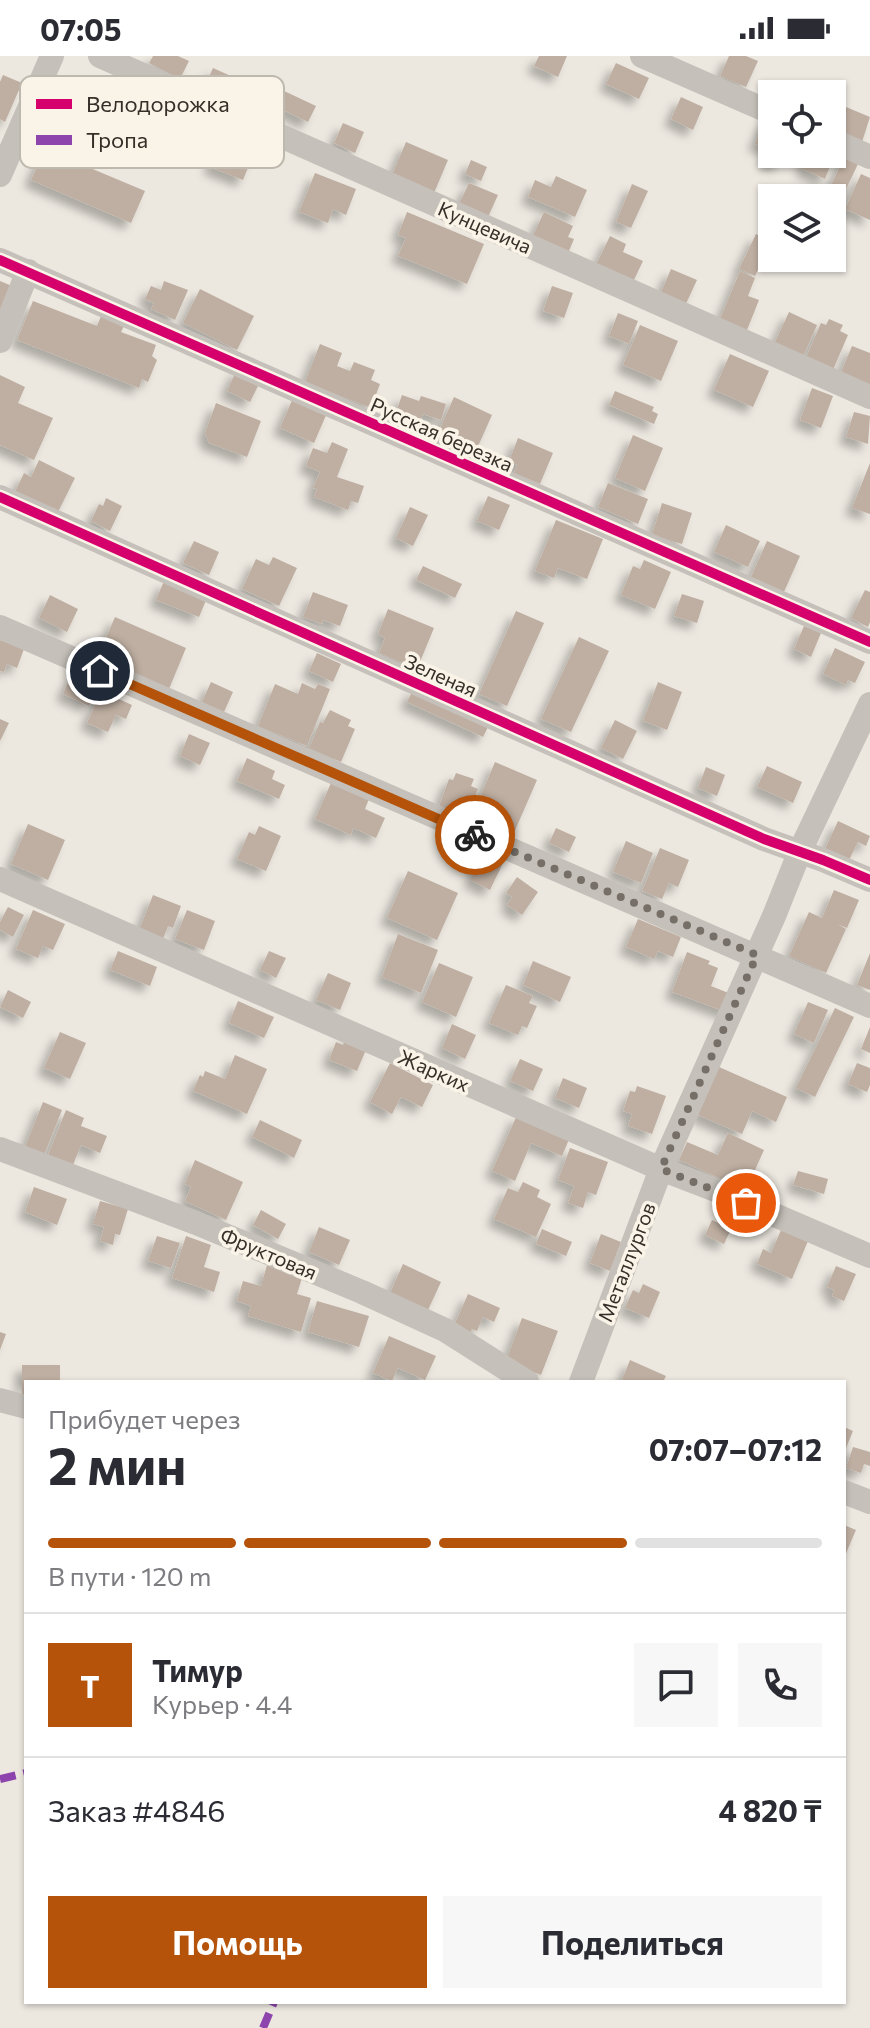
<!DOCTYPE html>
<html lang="ru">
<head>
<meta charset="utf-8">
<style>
  :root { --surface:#fff; --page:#f7f7f7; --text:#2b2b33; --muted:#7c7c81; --line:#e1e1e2; --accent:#b45309 }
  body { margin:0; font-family:Commissioner,sans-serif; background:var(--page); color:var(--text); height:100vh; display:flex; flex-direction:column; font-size:30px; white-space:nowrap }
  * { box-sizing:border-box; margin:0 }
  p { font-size:26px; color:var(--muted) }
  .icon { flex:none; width:44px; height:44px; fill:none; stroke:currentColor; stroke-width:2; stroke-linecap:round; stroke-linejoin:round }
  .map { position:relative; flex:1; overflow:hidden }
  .drawer { position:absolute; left:24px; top:1324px; width:822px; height:624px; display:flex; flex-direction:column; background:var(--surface); border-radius:0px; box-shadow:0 2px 6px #0004 }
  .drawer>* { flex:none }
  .buttons { position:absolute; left:758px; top:24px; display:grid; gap:16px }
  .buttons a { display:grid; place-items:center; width:88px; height:88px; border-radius:0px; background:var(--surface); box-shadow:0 2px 6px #0004; font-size:40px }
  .pin { position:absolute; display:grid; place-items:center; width:68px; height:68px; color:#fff; margin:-34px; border:4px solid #fff; border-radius:50%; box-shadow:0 2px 8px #0007 }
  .courier { position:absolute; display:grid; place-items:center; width:80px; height:80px; margin:-40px; border:6px solid #b45309; border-radius:50%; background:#fff; color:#222; box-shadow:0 2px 10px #0007 }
  .headline em { font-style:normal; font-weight:700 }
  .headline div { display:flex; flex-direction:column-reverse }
  .headline { display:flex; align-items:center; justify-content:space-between; height:136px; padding:0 24px }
  h1 { font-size:52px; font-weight:700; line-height:60px }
  .bar { display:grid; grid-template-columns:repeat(4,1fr); gap:12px 8px; align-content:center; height:96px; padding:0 24px }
  .bar i { height:10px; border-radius:6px; background:var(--line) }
  .bar .current { background:var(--accent) }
  .bar p { grid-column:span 4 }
  .line { display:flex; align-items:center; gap:20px; padding:0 24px; border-top:2px solid var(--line) }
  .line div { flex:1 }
  .round { display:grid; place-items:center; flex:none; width:84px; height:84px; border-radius:0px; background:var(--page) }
  .action { display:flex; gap:16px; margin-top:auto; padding:16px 24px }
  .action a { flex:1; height:92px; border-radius:0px; background:var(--accent); color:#fff; font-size:32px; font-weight:700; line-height:92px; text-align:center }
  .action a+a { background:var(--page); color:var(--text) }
  .status { display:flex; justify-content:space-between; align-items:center; height:56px; padding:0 40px; background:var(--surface); direction:ltr }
  .status svg { height:22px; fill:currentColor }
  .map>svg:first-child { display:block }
  .building { fill:#bfafa2; filter:url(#shadow) }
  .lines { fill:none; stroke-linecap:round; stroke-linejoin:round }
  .minor { stroke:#c5c0b9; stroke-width:24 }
  .quiet { stroke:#8e44ad; stroke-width:8; stroke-dasharray:16 8; stroke-linecap:butt }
  .cycleway-casing { stroke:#f9f4e7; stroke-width:15 }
  .cycleway { stroke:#d6006c; stroke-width:10 }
  .done { stroke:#766f68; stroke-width:8; stroke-dasharray:0 14.4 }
  .route { stroke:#b45309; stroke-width:10 }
  .labels { text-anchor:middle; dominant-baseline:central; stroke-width:7; stroke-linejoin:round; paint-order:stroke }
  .street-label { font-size:20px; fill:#362e28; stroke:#f9f4e7 }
  .key { fill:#f9f4e7; stroke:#beb9ae; stroke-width:2 }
  .key-label { font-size:22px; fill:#362e28 }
</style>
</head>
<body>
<div class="status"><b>07:05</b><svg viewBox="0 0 49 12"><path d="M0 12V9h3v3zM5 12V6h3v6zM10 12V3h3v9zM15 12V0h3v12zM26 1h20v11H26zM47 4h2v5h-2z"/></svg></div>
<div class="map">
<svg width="870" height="1972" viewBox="0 0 870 1972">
  <defs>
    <filter id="shadow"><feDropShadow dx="-7" dy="7" stdDeviation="4" flood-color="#0004"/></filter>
  </defs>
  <rect width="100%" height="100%" fill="#ece8e0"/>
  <g class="building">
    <polygon points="153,0 178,0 189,5 180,23 149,7"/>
    <polygon points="539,0 567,0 558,21 534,10"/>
    <polygon points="729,0 746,0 758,5 746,31 720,20"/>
    <polygon points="616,7 649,22 639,43 606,28"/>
    <polygon points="213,12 251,29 243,48 225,40 223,45 202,36"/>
    <polygon points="3,19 22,27 5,66 0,63 0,26"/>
    <polygon points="779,26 805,38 773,38"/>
    <polygon points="282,34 316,50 308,66 275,50"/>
    <polygon points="681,41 703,51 693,74 671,63"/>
    <polygon points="846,51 870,61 862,86 841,77 844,69 839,67"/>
    <polygon points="765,63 772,66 772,98 784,98 779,109 765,104 770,94 755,88"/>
    <polygon points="343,67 364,76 355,97 334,87"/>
    <polygon points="223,78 256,92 243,124 210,111"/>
    <polygon points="406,86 448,104 434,137 392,119"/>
    <polygon points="45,93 145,135 131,167 31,124"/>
    <polygon points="832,93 836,95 825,123 802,113 806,103 796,98 832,98"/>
    <polygon points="845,100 859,106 845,135 831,129"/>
    <polygon points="471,104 487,111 481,125 465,118"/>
    <polygon points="315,117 356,133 346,159 333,153 328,167 299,156"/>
    <polygon points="861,118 870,122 870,164 845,153"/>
    <polygon points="556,120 587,134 575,161 528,141 535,124 551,131"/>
    <polygon points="469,127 498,139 488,161 459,148"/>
    <polygon points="632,128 648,135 631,172 616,166"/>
    <polygon points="832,154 843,159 832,188"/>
    <polygon points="407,156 484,188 467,228 398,200 406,182 398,179"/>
    <polygon points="544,156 573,170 568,181 574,183 566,202 530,186"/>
    <polygon points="756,178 771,186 755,220 739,213"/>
    <polygon points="610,180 626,188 623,196 643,205 632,228 595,211"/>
    <polygon points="671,213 697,224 684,252 659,241"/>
    <polygon points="740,215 755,222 748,240 759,244 747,274 720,263"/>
    <polygon points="0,225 12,230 0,260"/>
    <polygon points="164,225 188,234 175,264 151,253 154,247 145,243 151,230 161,234"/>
    <polygon points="552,230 573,237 564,262 543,255"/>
    <polygon points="200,233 254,260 237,294 183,267"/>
    <polygon points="33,245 97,270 101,260 124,270 121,276 156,289 152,300 157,304 148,326 142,323 139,332 17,284"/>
    <polygon points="789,256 817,269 803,301 774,288"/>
    <polygon points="618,257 638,265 629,288 609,280"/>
    <polygon points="829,263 843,269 840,275 848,279 832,316 805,304 821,267 826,269"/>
    <polygon points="640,269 678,285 661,325 623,309"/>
    <polygon points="320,288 342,297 337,310 350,315 354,306 375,314 371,324 380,328 371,352 305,326"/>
    <polygon points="852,290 870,297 870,329 839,321"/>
    <polygon points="730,298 769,315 753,351 714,334"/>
    <polygon points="237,313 261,324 250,346 227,335"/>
    <polygon points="0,319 25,331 18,347 53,362 34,404 0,389"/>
    <polygon points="812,332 833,340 821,372 800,364"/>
    <polygon points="615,335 654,351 652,355 658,358 654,368 609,349"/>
    <polygon points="402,339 419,345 421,340 446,348 441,364 423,358 420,365 396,356"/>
    <polygon points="454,341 492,359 475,397 437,379"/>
    <polygon points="293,342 327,357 314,387 280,372"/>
    <polygon points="216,347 261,365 247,401 209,387 205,377"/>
    <polygon points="854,356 870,360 868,388 846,381"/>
    <polygon points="633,379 663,392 645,435 615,422"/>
    <polygon points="518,382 553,397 540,428 514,417 517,409 509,405"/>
    <polygon points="332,386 348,393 337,421 364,430 358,447 351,445 348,454 314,441 317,433 313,432 320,416 306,410 313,392 327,397"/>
    <polygon points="39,404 75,422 57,458 14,438 24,417 31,421"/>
    <polygon points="870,407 870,458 852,452"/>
    <polygon points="608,427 648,443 638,468 598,451"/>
    <polygon points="488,440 510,449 499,474 477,465"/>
    <polygon points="106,442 122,450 110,475 91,465 99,448 103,450"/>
    <polygon points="662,447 692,457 682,488 652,479"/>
    <polygon points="410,451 428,459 413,490 396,482"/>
    <polygon points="556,464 603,483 587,523 558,512 554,522 535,515"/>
    <polygon points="726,469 760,485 748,511 714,496"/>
    <polygon points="194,485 219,496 209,519 183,507"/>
    <polygon points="767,485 800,500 783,538 750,523"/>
    <polygon points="273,501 297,512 279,550 242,533 256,503 269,509"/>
    <polygon points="644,504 671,516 655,553 621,539 633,510 640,513"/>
    <polygon points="423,510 462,528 455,542 416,524"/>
    <polygon points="164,525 207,542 199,561 156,544"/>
    <polygon points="865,534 870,536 870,566 868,571 851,562"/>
    <polygon points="313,536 348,549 340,570 323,564 322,568 303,561"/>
    <polygon points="682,538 704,545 697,567 674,560"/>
    <polygon points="50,539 78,553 67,576 39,562"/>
    <polygon points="388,553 434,572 417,613 379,597 385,582 378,578"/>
    <polygon points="516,555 544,567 507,650 479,638"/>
    <polygon points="115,561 186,592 169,633 97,602"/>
    <polygon points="804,570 821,577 811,601 794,593"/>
    <polygon points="579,581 609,595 571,676 541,663"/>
    <polygon points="0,584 24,593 17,612 7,608 4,616 0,615"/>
    <polygon points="835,592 865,606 855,627 848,624 846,629 823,618"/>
    <polygon points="317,597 341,608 333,626 309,615"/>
    <polygon points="71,620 97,631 89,650 63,638"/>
    <polygon points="211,626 233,636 224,656 202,646"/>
    <polygon points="658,626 682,636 667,674 643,665"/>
    <polygon points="302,627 315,633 318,628 330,633 307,690 258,670 275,628 298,638"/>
    <polygon points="414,632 490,667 483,681 407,646"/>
    <polygon points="101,635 132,649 126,663 116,659 108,676 87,667"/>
    <polygon points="330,654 351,664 348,670 355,673 341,706 309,692 320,666 323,667"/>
    <polygon points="0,663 9,667 0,685"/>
    <polygon points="615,664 637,675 623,703 601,692"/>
    <polygon points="189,678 210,687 200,709 180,700"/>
    <polygon points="247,702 275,715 272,723 285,729 279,743 237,725"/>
    <polygon points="495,706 537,724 513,779 471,762"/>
    <polygon points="767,710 802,726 793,747 757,731"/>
    <polygon points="706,711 725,719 717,740 698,732"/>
    <polygon points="456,717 474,723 471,730 478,733 468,760 439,750 449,723 453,724"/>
    <polygon points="331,727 369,743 365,753 385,762 376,782 353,772 351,779 315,763"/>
    <polygon points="838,765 870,780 866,790 858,786 848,806 824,795"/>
    <polygon points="28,768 65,784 48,824 11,808"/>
    <polygon points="259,770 281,780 266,815 237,803 249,776 255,779"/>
    <polygon points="556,772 576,781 569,796 549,787"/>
    <polygon points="626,785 653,797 641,827 613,816"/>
    <polygon points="660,792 689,804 678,831 669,827 662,843 642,835"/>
    <polygon points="483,798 503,807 490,834 470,824"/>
    <polygon points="408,815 458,837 437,884 387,862"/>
    <polygon points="517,821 538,836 522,859 507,849 512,841 506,837"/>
    <polygon points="834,834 859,844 847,872 837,868 846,873 826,917 789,900 809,856 822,862"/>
    <polygon points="153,839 181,850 173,872 168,870 163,883 139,874"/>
    <polygon points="8,851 24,859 13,881 0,874 0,866"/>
    <polygon points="33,854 65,868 53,894 43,890 38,902 16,893"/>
    <polygon points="187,854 215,865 204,894 175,883"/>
    <polygon points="638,863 681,881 673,901 658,895 654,903 626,891"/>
    <polygon points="398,878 438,894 421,937 382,921"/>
    <polygon points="118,895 157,911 150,930 110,914"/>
    <polygon points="269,895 286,902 276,922 260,914"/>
    <polygon points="687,896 710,905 708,908 718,912 711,930 736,940 729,957 672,936"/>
    <polygon points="870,897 870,934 857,929"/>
    <polygon points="533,905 571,921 560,946 523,929"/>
    <polygon points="439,907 473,921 456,961 422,946"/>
    <polygon points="328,917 351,927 340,954 316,944"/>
    <polygon points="506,929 533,940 529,947 537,950 527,972 522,970 518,979 489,967"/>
    <polygon points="8,934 31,946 23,962 0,951"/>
    <polygon points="238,945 274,961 264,982 229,967"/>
    <polygon points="808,946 828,954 814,987 794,978"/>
    <polygon points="835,952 854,961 815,1041 796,1032"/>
    <polygon points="452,968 476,979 465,1003 442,992"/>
    <polygon points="870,971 870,997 861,993"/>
    <polygon points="60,976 86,987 70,1023 44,1012"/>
    <polygon points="346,980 368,989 357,1015 329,1004 336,986 343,989"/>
    <polygon points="235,999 267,1013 247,1058 193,1035 200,1019 203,1021 205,1015 225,1023"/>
    <polygon points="520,1003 543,1013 533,1035 510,1025"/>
    <polygon points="390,1007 433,1029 422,1051 401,1041 392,1058 370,1046"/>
    <polygon points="857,1007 870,1012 870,1029 867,1036 848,1028"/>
    <polygon points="719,1011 787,1041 776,1066 752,1055 742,1078 698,1059"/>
    <polygon points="563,1022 587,1032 579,1052 555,1042"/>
    <polygon points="637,1030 666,1040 652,1078 628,1070 632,1058 623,1055 630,1035 635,1036"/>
    <polygon points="43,1046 62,1054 44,1099 25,1091"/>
    <polygon points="66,1054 84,1062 81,1070 107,1080 100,1097 81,1089 73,1109 48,1099"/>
    <polygon points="517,1059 570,1081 562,1100 531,1087 515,1125 492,1115"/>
    <polygon points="260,1064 302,1084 294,1102 252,1081"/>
    <polygon points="728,1077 764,1094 746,1134 679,1104 687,1086 718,1099"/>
    <polygon points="570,1092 608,1106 596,1139 588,1136 583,1152 568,1147 574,1130 558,1124"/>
    <polygon points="195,1104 243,1126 226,1164 185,1145 191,1131 185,1128"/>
    <polygon points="798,1115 828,1123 824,1138 793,1129"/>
    <polygon points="523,1126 540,1134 537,1141 551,1148 536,1181 494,1163 508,1132 518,1136"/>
    <polygon points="34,1131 67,1143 57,1169 25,1156"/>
    <polygon points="100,1145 128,1153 120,1179 115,1178 113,1189 100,1185 104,1171 93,1168"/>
    <polygon points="261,1154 286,1168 278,1183 253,1169"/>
    <polygon points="712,1164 731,1173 724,1188 705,1179"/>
    <polygon points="319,1171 350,1184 339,1209 309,1196"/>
    <polygon points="542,1173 572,1186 566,1200 536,1188"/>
    <polygon points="781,1174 808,1185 792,1223 757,1208 763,1193 771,1197"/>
    <polygon points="601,1178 621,1186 610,1215 590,1207"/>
    <polygon points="157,1180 180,1187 171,1212 148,1205"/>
    <polygon points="186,1180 211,1189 204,1211 220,1216 214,1236 172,1222"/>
    <polygon points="403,1208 441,1226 428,1254 390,1237"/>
    <polygon points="267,1209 303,1219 297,1238 311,1242 301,1276 248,1260 251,1250 237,1245 243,1225 261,1230"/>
    <polygon points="836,1210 856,1218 844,1245 832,1240 834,1234 827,1231"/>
    <polygon points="643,1228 660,1236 649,1262 625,1252 633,1234 639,1237"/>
    <polygon points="468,1238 500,1252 494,1266 483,1261 477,1275 472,1273 469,1279 453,1272"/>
    <polygon points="317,1245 369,1260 359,1291 308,1276"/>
    <polygon points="522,1262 558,1275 541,1319 506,1305"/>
    <polygon points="0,1276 6,1278 0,1294"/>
    <polygon points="389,1280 436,1300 425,1324 398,1312 392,1325 373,1317"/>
    <polygon points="630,1304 666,1320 663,1326 621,1326"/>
    <polygon points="22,1309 60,1309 60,1326 26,1326 26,1342 22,1342"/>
    <polygon points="844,1371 853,1375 844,1397"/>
    <polygon points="853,1391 870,1396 870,1410 864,1408 861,1417 846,1412"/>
    <polygon points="844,1469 856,1474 844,1502"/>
  </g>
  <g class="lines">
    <g class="minor">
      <polyline points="100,0 870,341"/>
      <polyline points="642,0 772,57"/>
      <polyline points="832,84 870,101"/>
      <polyline points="0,119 52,0"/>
      <polyline points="0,204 870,586"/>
      <polyline points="0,285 28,215"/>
      <polyline points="0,441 764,783 823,804 870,824"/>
      <polyline points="0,571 870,950"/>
      <polyline points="0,823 661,1113 721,1136 870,1200"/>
      <polyline points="0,1093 196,1167 362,1236 445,1274 527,1326"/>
      <polyline points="581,1326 661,1113 774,860 800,795 870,648"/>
      <polyline points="0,1344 26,1351"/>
      <polyline points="844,1436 870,1446"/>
    </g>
    <g class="quiet">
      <polyline points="0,1723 26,1717"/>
      <polyline points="263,1972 274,1946"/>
    </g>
    <g class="cycleway-casing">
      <g id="cycleway">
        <polyline points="0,204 870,586"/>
        <polyline points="0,441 764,783 823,804 870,824"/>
      </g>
    </g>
    <use href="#cycleway" class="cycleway"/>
  </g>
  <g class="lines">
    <polyline class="done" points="475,779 757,899 661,1113 746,1147"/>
    <polyline class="route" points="100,615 475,779"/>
  </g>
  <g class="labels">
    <g class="street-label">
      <text transform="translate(485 171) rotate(24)">Кунцевича</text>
      <text transform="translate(442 378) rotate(24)">Русская березка</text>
      <text transform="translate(441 619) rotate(24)">Зеленая</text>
      <text transform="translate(434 1014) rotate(24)">Жарких</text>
      <text transform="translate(269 1197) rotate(23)">Фруктовая</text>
      <text transform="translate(626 1206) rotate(-69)">Металлургов</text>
    </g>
  </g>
  <rect x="20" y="20" width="264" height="92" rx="12" class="key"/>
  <rect x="36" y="43" width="36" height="10" fill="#d6006c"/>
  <rect x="36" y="79" width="36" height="10" fill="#8e44ad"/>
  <g class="key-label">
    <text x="86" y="56">Велодорожка</text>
    <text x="86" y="92">Тропа</text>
  </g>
</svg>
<div class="buttons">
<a><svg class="icon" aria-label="locate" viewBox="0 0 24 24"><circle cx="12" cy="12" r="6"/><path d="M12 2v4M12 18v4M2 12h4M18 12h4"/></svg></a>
<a><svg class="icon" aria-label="layers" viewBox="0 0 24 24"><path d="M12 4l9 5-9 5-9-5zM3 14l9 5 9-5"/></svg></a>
</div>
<div class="pin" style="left:746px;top:1147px;background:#ea580c"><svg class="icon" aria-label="bag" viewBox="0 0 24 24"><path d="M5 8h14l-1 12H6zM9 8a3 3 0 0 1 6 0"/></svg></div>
<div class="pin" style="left:100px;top:615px;background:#1f2937"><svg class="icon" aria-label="home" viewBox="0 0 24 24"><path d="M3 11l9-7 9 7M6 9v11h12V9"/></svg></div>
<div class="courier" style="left:475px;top:779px"><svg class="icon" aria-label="bike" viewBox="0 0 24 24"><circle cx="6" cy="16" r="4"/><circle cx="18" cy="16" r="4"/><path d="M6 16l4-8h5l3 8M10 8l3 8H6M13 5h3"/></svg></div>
<section class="drawer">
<div class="headline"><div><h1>2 мин</h1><p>Прибудет через</p></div><em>07:07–07:12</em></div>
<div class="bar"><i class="current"></i><i class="current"></i><i class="current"></i><i></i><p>В пути · 120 m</p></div>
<div class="line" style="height:144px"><b class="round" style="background:var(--accent);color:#fff">Т</b><div><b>Тимур</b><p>Курьер · 4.4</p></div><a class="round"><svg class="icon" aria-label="chat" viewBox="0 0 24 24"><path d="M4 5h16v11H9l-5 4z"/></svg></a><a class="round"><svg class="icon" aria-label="phone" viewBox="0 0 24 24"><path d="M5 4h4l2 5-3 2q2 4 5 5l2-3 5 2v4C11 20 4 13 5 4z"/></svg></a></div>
<div class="line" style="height:104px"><div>Заказ #4846</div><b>4 820 ₸</b></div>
<div class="action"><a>Помощь</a><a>Поделиться</a></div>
</section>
</div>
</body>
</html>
